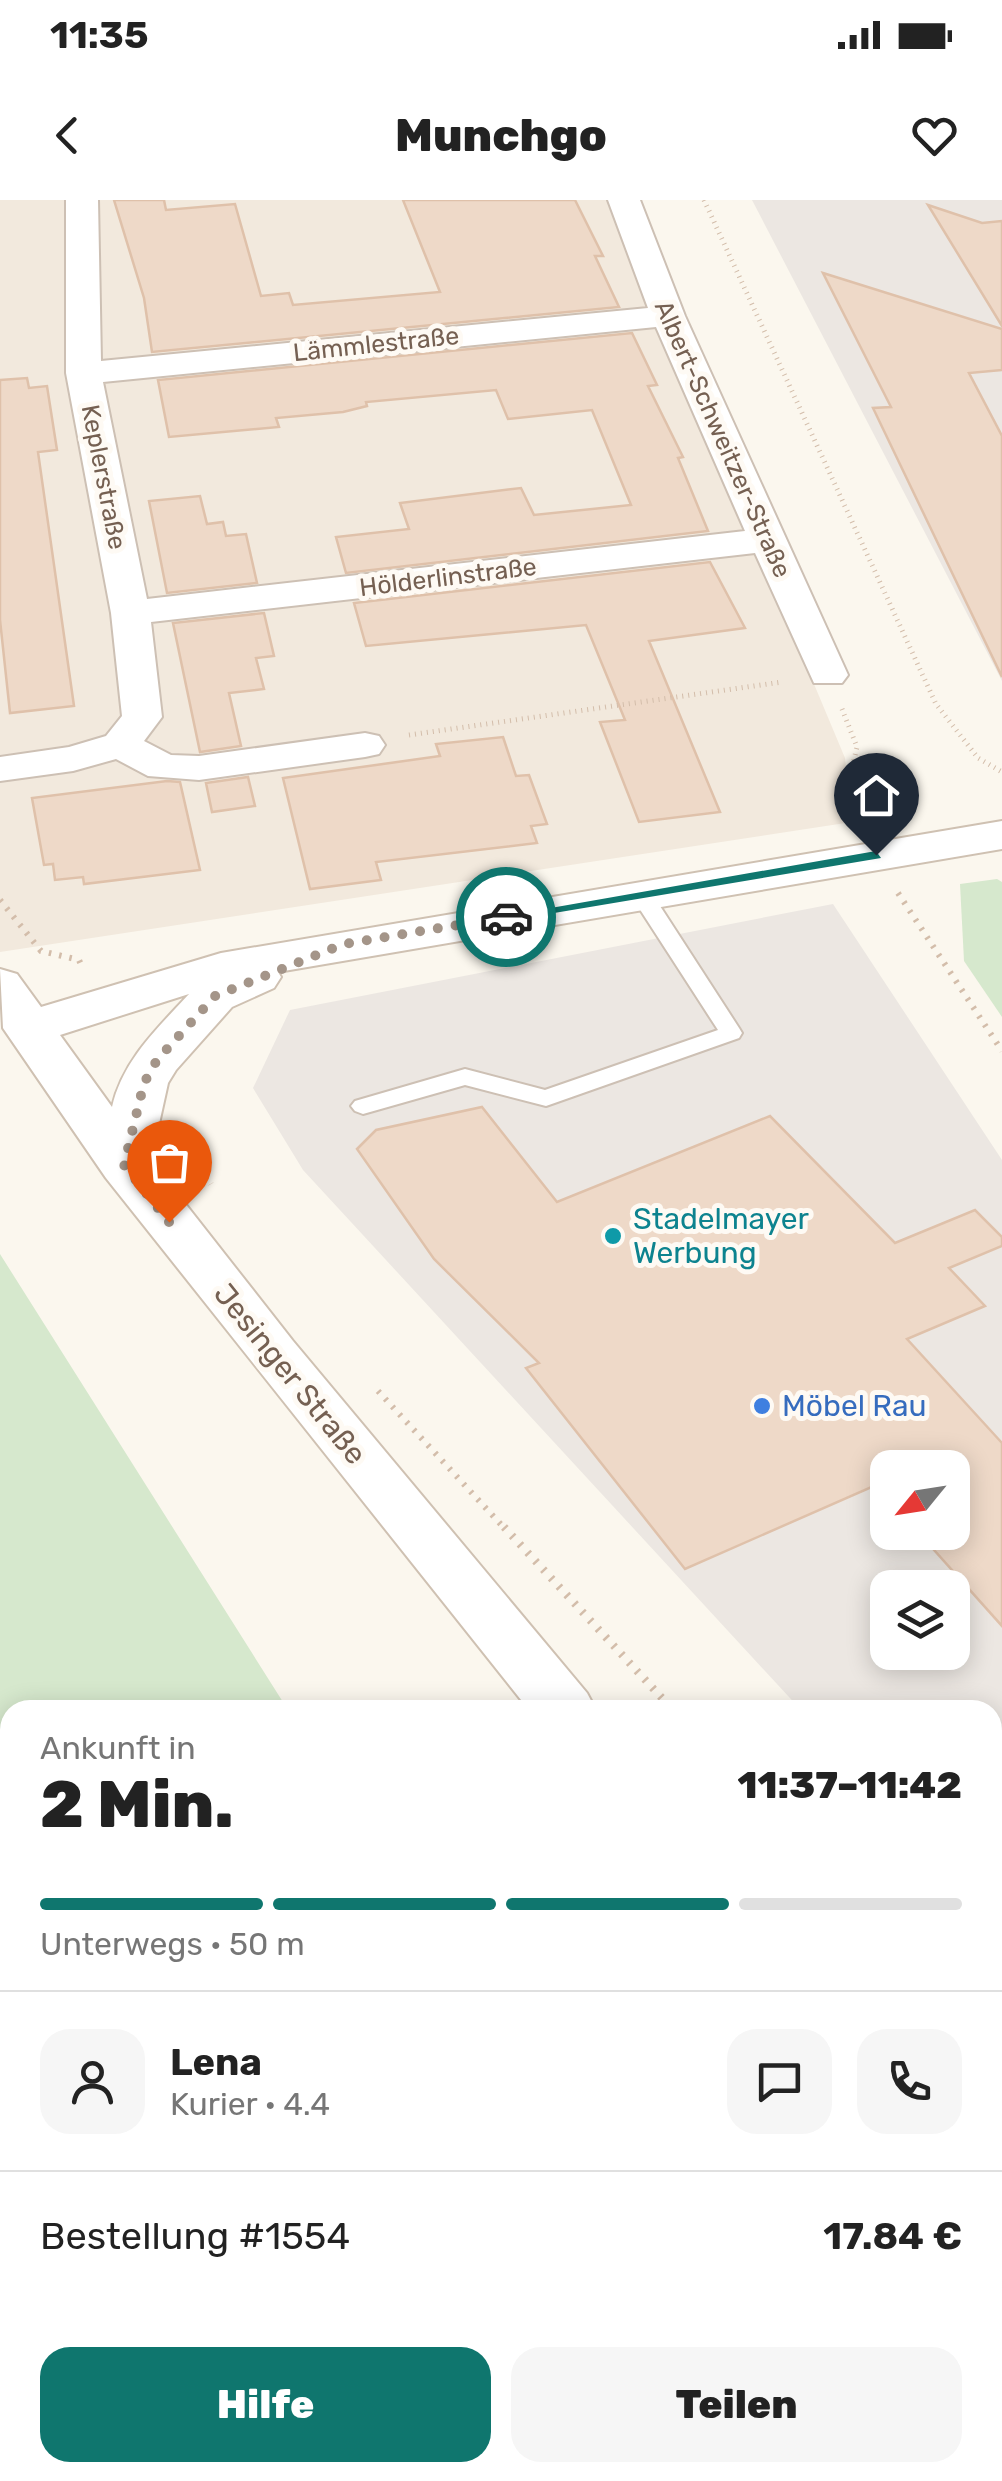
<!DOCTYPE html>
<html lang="de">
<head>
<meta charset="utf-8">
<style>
  :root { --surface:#fff; --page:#f6f6f6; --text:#222; --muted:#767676; --line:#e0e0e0; --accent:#0f766e }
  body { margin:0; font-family:Rubik,sans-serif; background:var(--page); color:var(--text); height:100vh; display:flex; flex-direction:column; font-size:38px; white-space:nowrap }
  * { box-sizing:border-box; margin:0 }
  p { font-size:32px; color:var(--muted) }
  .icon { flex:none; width:55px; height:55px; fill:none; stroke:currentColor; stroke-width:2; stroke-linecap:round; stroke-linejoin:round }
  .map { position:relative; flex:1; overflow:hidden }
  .sheet { position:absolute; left:0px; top:1500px; width:1002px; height:782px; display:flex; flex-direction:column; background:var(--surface); border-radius:30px 30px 0 0; box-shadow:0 5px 25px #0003 }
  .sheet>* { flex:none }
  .needle { width:65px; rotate:240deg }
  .controls { position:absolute; left:870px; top:1250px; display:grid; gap:20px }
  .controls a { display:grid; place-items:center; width:100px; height:100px; border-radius:20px; background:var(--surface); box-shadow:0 5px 25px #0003; font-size:50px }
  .pin { position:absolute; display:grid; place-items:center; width:85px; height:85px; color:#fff; margin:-102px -42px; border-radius:50% 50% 50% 0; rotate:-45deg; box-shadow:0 0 10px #0007 }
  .pin .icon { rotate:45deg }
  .courier { position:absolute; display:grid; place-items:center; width:100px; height:100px; margin:-50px; border:8px solid #0f766e; border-radius:50%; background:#fff; color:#222; box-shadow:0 2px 12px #0007 }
  .summary em { font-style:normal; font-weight:800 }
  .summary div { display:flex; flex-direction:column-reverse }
  .summary { display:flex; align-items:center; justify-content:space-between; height:170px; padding:0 40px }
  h1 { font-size:65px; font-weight:800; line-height:75px }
  .bar { display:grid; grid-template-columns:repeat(4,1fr); gap:15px 10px; align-content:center; height:120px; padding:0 40px }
  .bar i { height:12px; border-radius:8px; background:var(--line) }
  .bar .on { background:var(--accent) }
  .bar p { grid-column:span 4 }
  .line { display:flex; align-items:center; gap:25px; padding:0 40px; border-top:2px solid var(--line) }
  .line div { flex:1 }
  .round { display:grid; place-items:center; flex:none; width:105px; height:105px; border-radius:30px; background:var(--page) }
  .button { display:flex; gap:20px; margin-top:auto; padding:20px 40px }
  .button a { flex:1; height:115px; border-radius:30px; background:var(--accent); color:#fff; font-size:40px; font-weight:800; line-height:115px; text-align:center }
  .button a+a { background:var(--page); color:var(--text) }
  .status { display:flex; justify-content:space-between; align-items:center; height:70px; padding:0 50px; background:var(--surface); direction:ltr }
  .status svg { height:28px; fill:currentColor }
  header { display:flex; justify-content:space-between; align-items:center; height:130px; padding:0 40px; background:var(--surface); font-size:45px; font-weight:800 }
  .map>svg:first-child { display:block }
  .residential { fill:#f2e9dd }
  .industrial { fill:#ece7e2; fill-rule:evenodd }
  .green { fill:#d6e8cd }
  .building { fill:#eed9c8; stroke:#dfc1aa; stroke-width:2.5 }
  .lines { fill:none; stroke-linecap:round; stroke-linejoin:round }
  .lane-casing { stroke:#cdc0b4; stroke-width:4 }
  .street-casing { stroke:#cdc0b4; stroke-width:4 }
  .secondary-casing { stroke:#cfc1b2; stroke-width:4 }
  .path-far2 { stroke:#d3bdaa; stroke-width:5; stroke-dasharray:1 5; stroke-linecap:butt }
  .path-far1 { stroke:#d3bdaa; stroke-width:6; stroke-dasharray:2.5 8; stroke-linecap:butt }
  .path { stroke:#d3bdaa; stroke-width:8; stroke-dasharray:2.5 9; stroke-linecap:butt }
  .lane { fill:#fff; fill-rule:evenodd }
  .street { fill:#fff; fill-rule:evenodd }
  .secondary { fill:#fff; fill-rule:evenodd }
  .route { fill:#0f766e }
  .done { stroke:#a49589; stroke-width:10; stroke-dasharray:0 18 }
  .culture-dot { fill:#0f9aa8; stroke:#fefaf4; stroke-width:4 }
  .shop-dot { fill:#3f7fe0; stroke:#fefaf4; stroke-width:4 }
  .labels { text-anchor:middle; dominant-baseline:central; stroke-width:10; stroke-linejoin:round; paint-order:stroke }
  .far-street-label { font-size:25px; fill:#756052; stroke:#fefaf4 }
  .culture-label { font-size:30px; fill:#0d838f; stroke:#fefaf4; text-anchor:start }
  .street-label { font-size:30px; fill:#756052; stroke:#fefaf4 }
  .shop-label { font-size:30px; fill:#366cbe; stroke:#fefaf4; text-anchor:start }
</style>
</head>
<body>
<div class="status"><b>11:35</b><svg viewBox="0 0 49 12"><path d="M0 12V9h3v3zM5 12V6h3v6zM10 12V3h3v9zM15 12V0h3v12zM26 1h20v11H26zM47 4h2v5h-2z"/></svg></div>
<header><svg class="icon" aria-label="back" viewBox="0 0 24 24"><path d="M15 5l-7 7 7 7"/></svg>Munchgo<svg class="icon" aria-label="heart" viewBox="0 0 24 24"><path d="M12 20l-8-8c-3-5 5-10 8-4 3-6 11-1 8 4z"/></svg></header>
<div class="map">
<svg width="1002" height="2281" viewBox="0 0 1002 2281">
  <rect width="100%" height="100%" fill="#fbf7ee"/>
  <polygon class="residential" points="0,0 611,0 845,558 852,622 0,752"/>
  <g class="industrial">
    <polygon points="752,0 1002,0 1002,481 818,127"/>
    <path d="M833 704 1002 960V1931L992 1917V1510H801L303 970 253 888 290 810ZM888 1268H952V1332H888ZM888 1388H952V1452H888Z"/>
  </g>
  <g class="green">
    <polygon points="997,679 1002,682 1002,817 964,761 960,684"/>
    <polygon points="0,1054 288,1510 10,1510 10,2272 921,2272 926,2281 0,2281"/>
  </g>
  <g class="building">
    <polygon points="114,0 164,0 166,10 235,4 261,96 289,93 293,105 440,92 403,0 575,0 603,56 595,56 619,107 152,152 144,98"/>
    <polygon points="928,5 982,23 1002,21 1002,126"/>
    <polygon points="823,73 1002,129 1002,170 969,173 1002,236 1002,477 873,208 891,207"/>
    <polygon points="632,133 657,185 648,186 683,257 678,258 708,331 346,373 336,337 409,329 400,303 521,288 534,315 631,305 592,210 508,219 496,190 366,202 367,206 343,212 276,218 279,227 169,237 158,180"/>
    <polygon points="27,178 29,188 47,186 57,250 38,252 74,506 10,513 0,420 0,180"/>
    <polygon points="200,296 207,324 223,322 226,336 246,334 257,383 167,393 149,301"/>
    <polygon points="710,362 745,428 649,441 720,612 639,622 600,522 625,520 586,425 366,446 354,403"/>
    <polygon points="264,413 274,456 256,458 264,489 229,493 241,546 200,552 173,423"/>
    <polygon points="503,537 516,576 529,575 547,624 531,626 537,643 376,662 381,680 310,689 283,578 440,556 436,544"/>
    <polygon points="248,577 255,606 212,612 206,583"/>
    <polygon points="167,581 180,582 200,670 84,684 83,677 55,680 53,664 44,665 32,598"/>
    <polygon points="482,907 557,1002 770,916 895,1043 975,1010 1002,1037 1002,1046 949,1068 985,1106 907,1139 1002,1243 1002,1426 918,1332 952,1332 952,1268 888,1268 888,1299 876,1285 685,1369 526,1168 539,1163 434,1059 357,949 376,930"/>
  </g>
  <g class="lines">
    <g class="lane-casing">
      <g id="lane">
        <polygon points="641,687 649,689 739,828 742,833 739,838 546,906 465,885 363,914 355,911 351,906 355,901 465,869 545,890 718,830 630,694"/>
        <polygon points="727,2272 762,2272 766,2281 731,2281"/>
      </g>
    </g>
    <g class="street-casing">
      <g id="street">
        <path d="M66 0H98L101 161 648 108 608 0H640L685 116 848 475 842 483H814L755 353 151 422 162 517 144 541 171 555 199 556 365 533 379 536 385 545 379 554 365 557 199 580 148 576 116 559 73 571 0 581V557L69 547 106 536 122 516 111 413 66 173ZM656 127 745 331 147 399 103 182Z"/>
        <polygon points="1002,1531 1002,1578 992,1581 992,1534"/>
      </g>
    </g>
    <g class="secondary-casing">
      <g id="secondary">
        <path d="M1002 621V649L278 772 281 777 274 788 232 807 176 870 168 883 151 960 293 1141 587 1493 596 1510H529L106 978 3 828 0 769 17 774 41 807 221 753ZM189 794C157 829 123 860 112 907L60 835Z"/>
        <polygon points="992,2069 1002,2073 1002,2150 992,2147"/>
      </g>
    </g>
    <g class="path-far2">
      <polyline points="704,0 936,504 978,558 1002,572"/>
      <polyline points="842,509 857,547 848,585"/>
      <polyline points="409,535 782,482"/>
    </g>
    <g class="path-far1">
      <polyline points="848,582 860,615"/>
      <polyline points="898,693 1002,851"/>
      <polyline points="0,700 41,751 79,760 82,767"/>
      <polyline points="185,938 211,984"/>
      <polyline points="378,1191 506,1330"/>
    </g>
    <g class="path">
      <polyline points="504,1327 673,1510"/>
      <polyline points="992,1942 1002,1956"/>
      <polyline points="0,2207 10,2204"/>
    </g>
    <use href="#lane" class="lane"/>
    <use href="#street" class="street"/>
    <use href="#secondary" class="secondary"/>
  </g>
  <polygon class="route" points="876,651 881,658 506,721 499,717"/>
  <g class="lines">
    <polyline class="done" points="169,1022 124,965 144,883 157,860 215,796 344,744 506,717"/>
  </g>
  <circle class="culture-dot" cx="613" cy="1036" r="10"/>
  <circle class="shop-dot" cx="762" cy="1206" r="10"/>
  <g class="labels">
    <g class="far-street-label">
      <text transform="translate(376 144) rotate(-6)">Lämmlestraße</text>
      <text transform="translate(723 239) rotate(66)">Albert-Schweitzer-Straße</text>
      <text transform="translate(104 277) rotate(79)">Keplerstraße</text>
      <text transform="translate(448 377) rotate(-7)">Hölderlinstraße</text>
    </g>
    <g class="culture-label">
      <text x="633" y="1019">Stadelmayer<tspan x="633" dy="34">Werbung</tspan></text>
    </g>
    <g class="street-label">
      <text transform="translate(290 1174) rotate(51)">Jesinger Straße</text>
    </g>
    <g class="shop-label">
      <text x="782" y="1206">Möbel Rau</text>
    </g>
  </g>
</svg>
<div class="controls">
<a><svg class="needle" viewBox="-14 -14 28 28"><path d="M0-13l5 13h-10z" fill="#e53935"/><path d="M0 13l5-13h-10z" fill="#767676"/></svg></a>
<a><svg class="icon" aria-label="layers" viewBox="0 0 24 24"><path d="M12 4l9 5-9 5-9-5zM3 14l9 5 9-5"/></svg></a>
</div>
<div class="pin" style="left:169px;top:1022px;background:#ea580c"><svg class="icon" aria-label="bag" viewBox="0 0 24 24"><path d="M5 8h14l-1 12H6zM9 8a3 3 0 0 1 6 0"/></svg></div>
<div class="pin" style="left:876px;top:655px;background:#1f2937"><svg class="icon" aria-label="home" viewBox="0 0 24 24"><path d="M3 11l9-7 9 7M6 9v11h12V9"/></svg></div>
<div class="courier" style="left:506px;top:717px"><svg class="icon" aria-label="car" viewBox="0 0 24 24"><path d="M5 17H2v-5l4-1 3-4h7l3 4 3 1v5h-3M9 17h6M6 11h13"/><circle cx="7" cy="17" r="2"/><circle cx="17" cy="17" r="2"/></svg></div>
<section class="sheet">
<div class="summary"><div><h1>2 Min.</h1><p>Ankunft in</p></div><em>11:37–11:42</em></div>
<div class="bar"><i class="on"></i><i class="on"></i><i class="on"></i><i></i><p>Unterwegs · 50 m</p></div>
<div class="line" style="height:180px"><a class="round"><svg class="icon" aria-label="person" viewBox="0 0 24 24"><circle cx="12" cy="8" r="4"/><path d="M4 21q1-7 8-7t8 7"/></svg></a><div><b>Lena</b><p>Kurier · 4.4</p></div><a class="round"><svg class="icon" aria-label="chat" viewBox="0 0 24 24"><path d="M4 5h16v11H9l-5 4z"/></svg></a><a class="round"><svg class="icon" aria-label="phone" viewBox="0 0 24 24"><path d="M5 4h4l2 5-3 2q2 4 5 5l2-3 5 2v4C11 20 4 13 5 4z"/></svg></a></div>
<div class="line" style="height:130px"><div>Bestellung #1554</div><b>17.84 €</b></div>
<div class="button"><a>Hilfe</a><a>Teilen</a></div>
</section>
</div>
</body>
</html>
